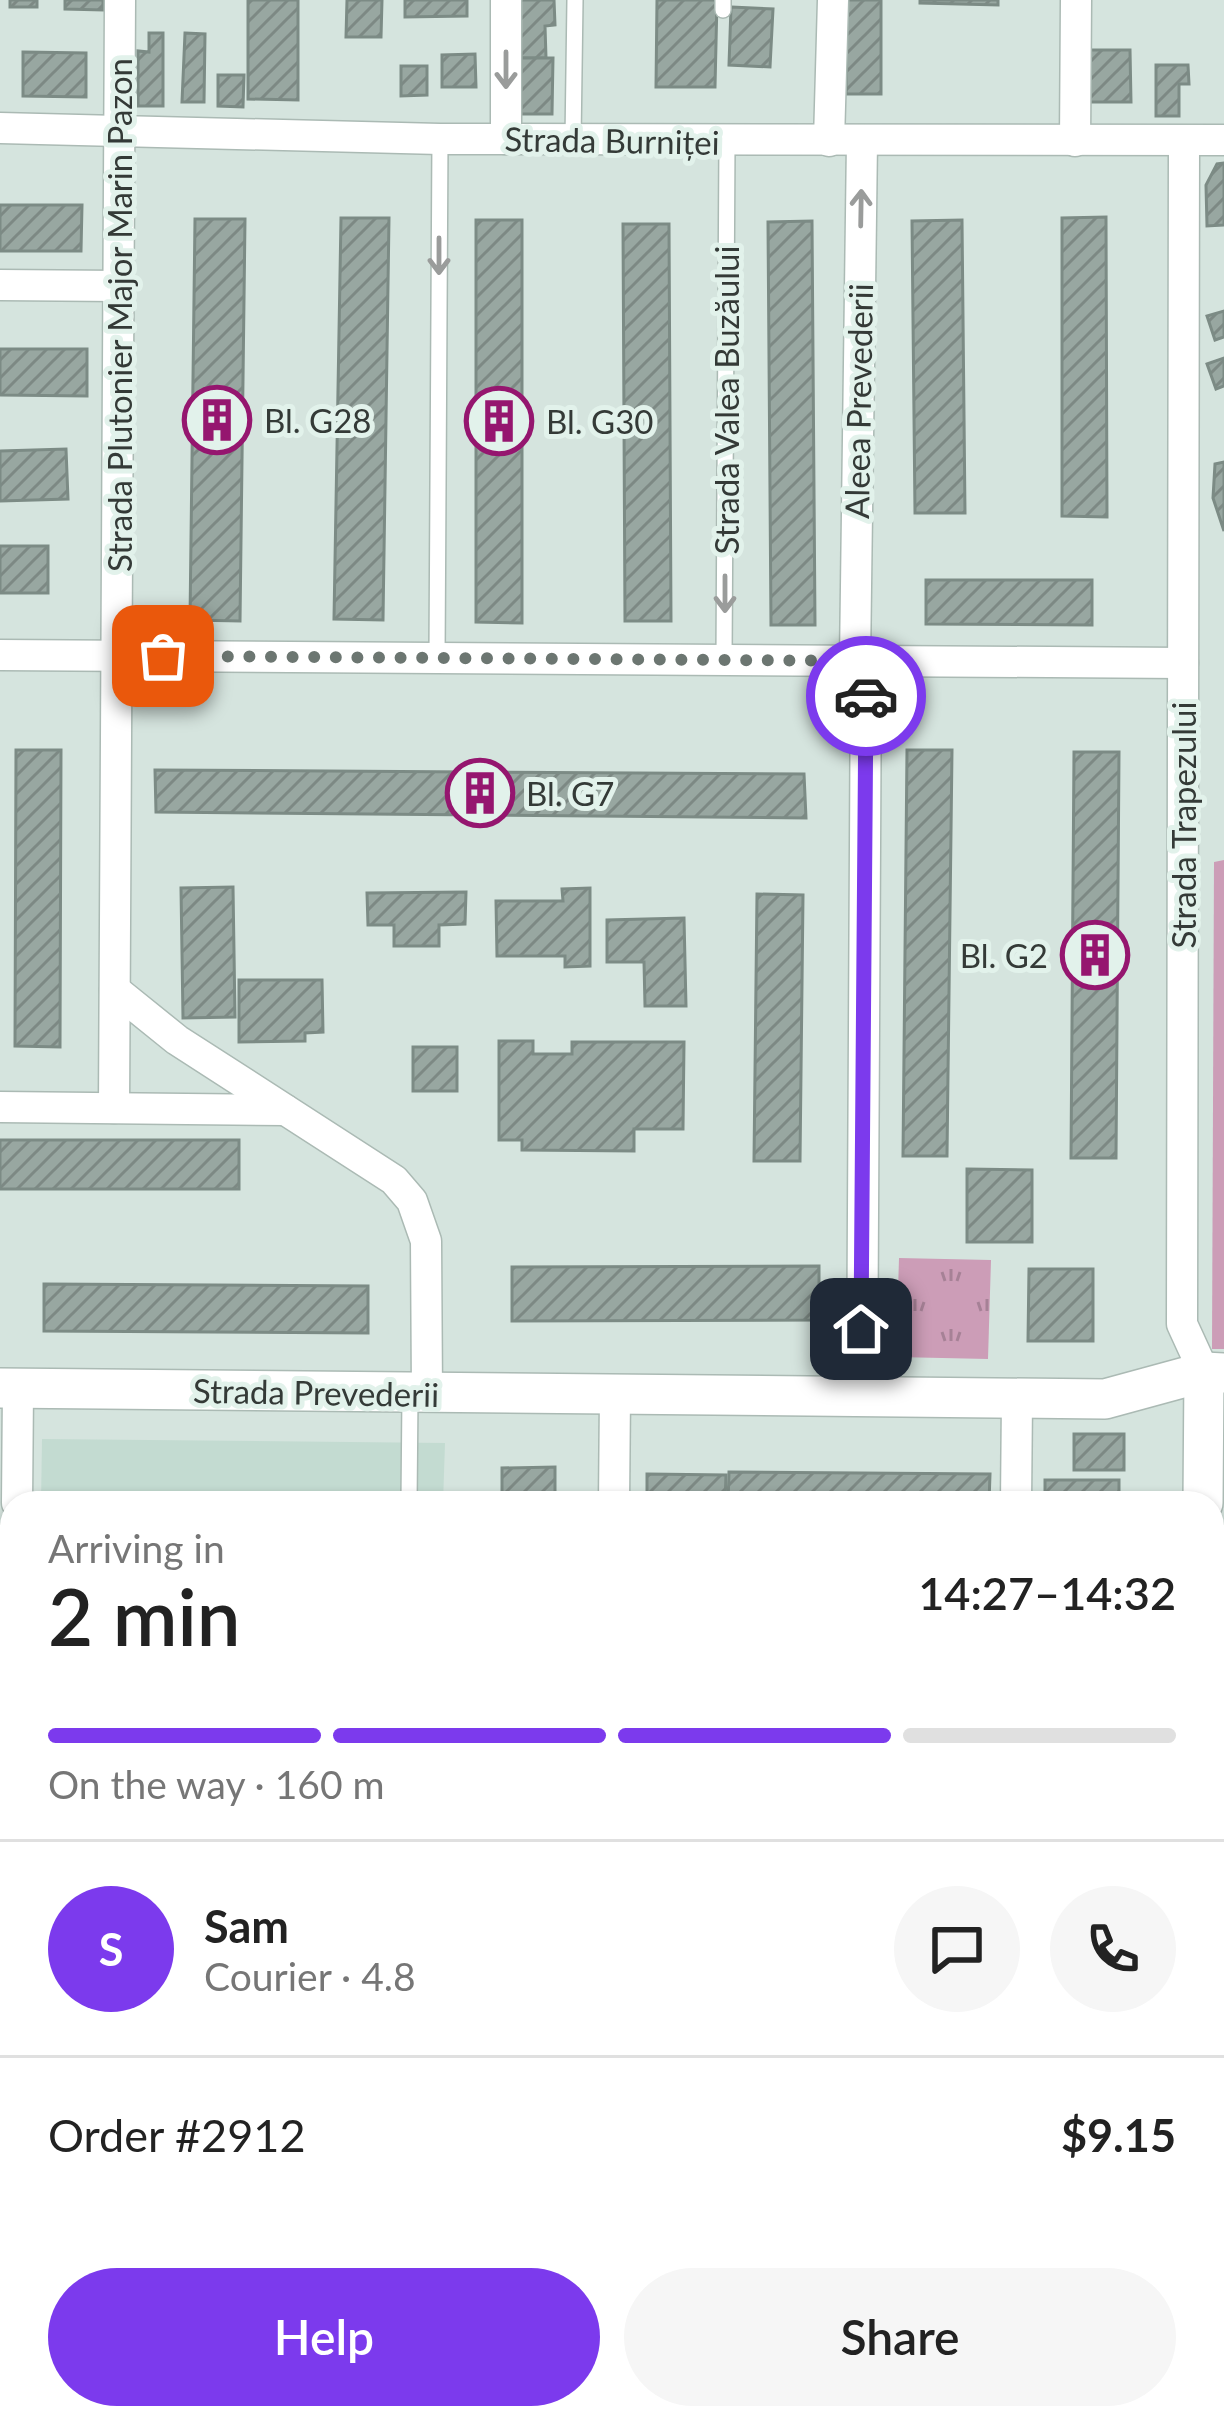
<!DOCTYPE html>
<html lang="en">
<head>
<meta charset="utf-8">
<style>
  :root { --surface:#fff; --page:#f6f6f6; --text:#222; --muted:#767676; --line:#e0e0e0; --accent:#7c3aed }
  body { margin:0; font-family:Lato,sans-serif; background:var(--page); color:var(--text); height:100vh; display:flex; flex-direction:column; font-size:45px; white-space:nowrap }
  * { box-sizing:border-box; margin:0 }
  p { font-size:39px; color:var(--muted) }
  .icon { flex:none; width:66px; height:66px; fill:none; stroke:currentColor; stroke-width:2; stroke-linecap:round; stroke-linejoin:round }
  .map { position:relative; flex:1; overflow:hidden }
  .panel { position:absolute; left:0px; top:1491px; width:1224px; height:939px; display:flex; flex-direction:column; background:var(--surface); border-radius:36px 36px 0 0; box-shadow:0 3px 9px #0004 }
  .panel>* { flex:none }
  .pin { position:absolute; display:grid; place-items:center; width:102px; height:102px; color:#fff; margin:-51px; border-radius:24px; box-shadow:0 6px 18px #0006 }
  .courier { position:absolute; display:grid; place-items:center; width:120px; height:120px; margin:-60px; border:9px solid #7c3aed; border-radius:50%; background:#fff; color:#222; box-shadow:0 3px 15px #0007 }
  .overview em { font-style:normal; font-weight:600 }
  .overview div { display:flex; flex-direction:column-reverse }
  .overview { display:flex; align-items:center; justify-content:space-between; height:204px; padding:0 48px }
  h1 { font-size:78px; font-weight:600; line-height:90px }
  .bar { display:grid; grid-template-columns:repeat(4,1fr); gap:18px 12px; align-content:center; height:144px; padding:0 48px }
  .bar i { height:15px; border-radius:9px; background:var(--line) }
  .bar .current { background:var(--accent) }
  .bar p { grid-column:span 4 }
  .line { display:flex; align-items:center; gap:30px; padding:0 48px; border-top:3px solid var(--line) }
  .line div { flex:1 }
  .round { display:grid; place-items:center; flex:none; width:126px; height:126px; border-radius:63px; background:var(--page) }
  .primary-button { display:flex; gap:24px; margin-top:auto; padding:24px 48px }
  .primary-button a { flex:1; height:138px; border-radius:72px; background:var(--accent); color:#fff; font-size:48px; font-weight:600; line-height:138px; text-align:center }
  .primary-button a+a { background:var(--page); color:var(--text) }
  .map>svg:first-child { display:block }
  .built { fill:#c3dbd1 }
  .grass { fill:#cc9db7 }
  .park { fill:url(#park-tufts) }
  .building { fill:url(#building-hatch); stroke:#7c8b85; stroke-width:3 }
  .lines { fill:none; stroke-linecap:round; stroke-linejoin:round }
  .service-casing { stroke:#abbab4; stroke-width:18 }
  .minor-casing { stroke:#abbab4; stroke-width:33 }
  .tertiary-casing { stroke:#abbab4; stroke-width:42 }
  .service { stroke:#fff; stroke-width:15 }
  .minor { stroke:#fff; stroke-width:30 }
  .tertiary { stroke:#fff; stroke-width:39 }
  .oneway { stroke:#9a9c9b }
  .done { stroke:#6c7671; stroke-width:12; stroke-dasharray:0 21.6 }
  .route { stroke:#7c3aed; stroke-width:15 }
  .labels { text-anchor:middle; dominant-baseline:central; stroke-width:10; stroke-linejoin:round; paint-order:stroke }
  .street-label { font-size:33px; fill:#343a37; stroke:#e2f2eb }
  .poi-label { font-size:33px; fill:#343a37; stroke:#e2f2eb; text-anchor:start }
</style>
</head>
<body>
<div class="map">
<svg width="1224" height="2429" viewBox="0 0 1224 2429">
  <defs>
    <pattern id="park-tufts" width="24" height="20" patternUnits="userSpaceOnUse" patternTransform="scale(3)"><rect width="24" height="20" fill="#cc9db7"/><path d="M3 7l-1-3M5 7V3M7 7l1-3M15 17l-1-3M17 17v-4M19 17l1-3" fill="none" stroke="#a68196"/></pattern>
    <pattern id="building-hatch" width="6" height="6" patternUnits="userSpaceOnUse" patternTransform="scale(3)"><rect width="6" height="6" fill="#98a7a1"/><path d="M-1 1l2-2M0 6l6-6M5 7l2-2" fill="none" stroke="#7d8984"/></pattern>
  </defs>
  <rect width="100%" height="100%" fill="#d5e4de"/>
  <g class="built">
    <polygon points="42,1439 445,1443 443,1503 41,1503"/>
    <rect x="0" y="1859" width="12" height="544"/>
  </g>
  <polygon class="grass" points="1224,860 1224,1349 1212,1349 1214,862"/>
  <polygon class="park" points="899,1258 991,1260 988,1359 896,1357"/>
  <g class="building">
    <rect x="10" y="0" width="27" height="7"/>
    <polygon points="65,0 103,0 103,10 65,9"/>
    <polygon points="248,0 298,0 298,100 248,99"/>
    <polygon points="347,0 382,0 381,37 346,37"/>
    <polygon points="405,0 467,0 467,16 405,17"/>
    <polygon points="520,0 554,0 555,25 545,26 546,58 521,58"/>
    <polygon points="657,0 717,0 715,87 656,87"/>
    <polygon points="847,0 881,0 881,94 846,94"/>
    <polygon points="920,0 998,0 998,5 920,3"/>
    <polygon points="731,7 773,9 770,67 729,65"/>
    <polygon points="149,33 163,33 163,106 138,106 138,51 149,52"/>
    <polygon points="185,33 205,34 204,102 182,102"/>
    <polygon points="1089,50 1130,50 1131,102 1089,102"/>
    <polygon points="23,52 86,53 86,97 23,96"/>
    <polygon points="475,54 476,87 442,87 442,55"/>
    <polygon points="521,58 553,58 552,114 521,114"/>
    <polygon points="1156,65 1188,65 1189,84 1179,84 1179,116 1156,116"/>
    <polygon points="401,66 427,66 427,95 401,96"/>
    <polygon points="218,75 244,75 243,107 218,106"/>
    <polygon points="1224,163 1224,225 1207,226 1206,185 1217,164"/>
    <polygon points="0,205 82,205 81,251 0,251"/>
    <polygon points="1106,217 1107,517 1062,516 1062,218"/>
    <polygon points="341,218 389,218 383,620 334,619"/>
    <polygon points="195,219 245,219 240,621 190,620"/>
    <polygon points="476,220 522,220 522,623 476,622"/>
    <polygon points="962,220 965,513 915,513 912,221"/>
    <polygon points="812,221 815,625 771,625 768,222"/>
    <polygon points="623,224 669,224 671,621 625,621"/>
    <polygon points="1224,311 1224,337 1215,340 1207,316"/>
    <polygon points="0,349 87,349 87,396 0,395"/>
    <polygon points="1224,358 1224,386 1216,389 1207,364"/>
    <polygon points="66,449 68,499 0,501 0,451"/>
    <polygon points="1224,462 1224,531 1213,498 1215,464"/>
    <rect x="0" y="546" width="48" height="47"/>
    <polygon points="926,580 1092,580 1092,625 926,624"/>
    <polygon points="16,750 61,750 60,1047 15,1046"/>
    <polygon points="907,750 952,750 947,1156 903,1156"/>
    <polygon points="1074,752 1119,752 1116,1158 1071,1158"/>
    <polygon points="155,770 804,774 806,818 156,812"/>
    <polygon points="233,887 235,1017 183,1018 181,888"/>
    <polygon points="590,888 590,966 565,967 565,956 497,956 496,901 563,901 562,889"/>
    <polygon points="466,892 465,924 439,925 439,946 394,946 394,925 368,925 367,893"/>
    <polygon points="757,894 803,895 800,1161 754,1161"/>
    <polygon points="684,918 686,1006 645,1006 644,962 607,962 607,920"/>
    <polygon points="239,980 322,980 323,1032 305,1033 305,1041 239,1042"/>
    <polygon points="499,1041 533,1041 533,1054 572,1054 572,1042 684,1042 683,1129 634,1129 634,1151 522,1150 522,1140 499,1140"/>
    <rect x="413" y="1047" width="44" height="44"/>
    <rect x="0" y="1140" width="239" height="49"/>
    <polygon points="967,1169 1032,1170 1032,1242 967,1242"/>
    <polygon points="819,1266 819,1320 512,1321 512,1267"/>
    <polygon points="1029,1269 1093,1269 1093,1341 1028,1341"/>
    <polygon points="44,1284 368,1286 368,1333 44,1331"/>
    <rect x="1074" y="1434" width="50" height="36"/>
    <polygon points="555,1467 555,1503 502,1503 502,1468"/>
    <polygon points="729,1472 990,1474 989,1503 728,1503"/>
    <polygon points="647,1474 726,1475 725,1503 647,1503"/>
    <rect x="1045" y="1480" width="74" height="23"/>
    <polygon points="0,2103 12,2103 12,2269 0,2270"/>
  </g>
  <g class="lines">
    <g class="service-casing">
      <g id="service">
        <polyline points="723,10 723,0"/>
        <polyline points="573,140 575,0"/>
        <polyline points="437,658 440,139"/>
        <polyline points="724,660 727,141"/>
        <polyline points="409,1503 410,1396"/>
      </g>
    </g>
    <g class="minor-casing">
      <g id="minor">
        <polyline points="0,128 440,139 1224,140"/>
        <polyline points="506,139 506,0"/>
        <polyline points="829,141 833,0"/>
        <polyline points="1075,141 1076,0"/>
        <polyline points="1184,142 1182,1324 1204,1372"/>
        <polyline points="0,285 119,286"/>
        <polyline points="0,655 1183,663"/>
        <polyline points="855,661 862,141"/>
        <polyline points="115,990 177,1040 394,1180 412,1201 426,1241 427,1393"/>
        <polyline points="0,1107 285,1110"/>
        <polyline points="114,1108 120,0"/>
        <polyline points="862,1397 866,661"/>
        <polyline points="17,1503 18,1389"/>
        <polyline points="614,1503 615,1395"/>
        <polyline points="1016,1503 1017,1399"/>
        <polyline points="1212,1696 1224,1696"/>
        <polyline points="0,1823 12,1823"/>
        <polyline points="621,2418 621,2429"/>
      </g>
    </g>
    <g class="tertiary-casing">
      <g id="tertiary">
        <polyline points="0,1388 1105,1399 1204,1372 1224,1373"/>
        <polyline points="1203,1503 1204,1372"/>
        <polyline points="1212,2407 1220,2429"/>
        <polyline points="1175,2429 1179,2418"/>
      </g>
    </g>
    <use href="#service" class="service"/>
    <use href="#minor" class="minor"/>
    <use href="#tertiary" class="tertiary"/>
  </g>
  <defs><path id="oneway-shaft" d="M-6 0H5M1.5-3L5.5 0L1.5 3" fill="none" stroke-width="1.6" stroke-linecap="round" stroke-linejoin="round" transform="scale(3)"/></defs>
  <g class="oneway">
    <use href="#oneway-shaft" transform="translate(506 70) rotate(90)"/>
    <use href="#oneway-shaft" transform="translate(861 208) rotate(-89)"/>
    <use href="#oneway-shaft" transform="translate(439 256) rotate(90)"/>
    <use href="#oneway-shaft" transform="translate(725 594) rotate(90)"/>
  </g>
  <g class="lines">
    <polyline class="done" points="163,656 866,661 866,696"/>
    <polyline class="route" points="861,1329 866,696"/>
  </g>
  <defs>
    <g id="building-ring" transform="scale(3.45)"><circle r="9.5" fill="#e2f2eb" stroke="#95166f" stroke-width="1.5"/><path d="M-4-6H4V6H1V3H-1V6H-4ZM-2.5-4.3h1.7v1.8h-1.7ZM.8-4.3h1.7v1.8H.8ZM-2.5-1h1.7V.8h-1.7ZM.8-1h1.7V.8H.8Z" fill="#95166f"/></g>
  </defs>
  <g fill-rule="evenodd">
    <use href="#building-ring" x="217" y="420"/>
    <use href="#building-ring" x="499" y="421"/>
    <use href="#building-ring" x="480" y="793"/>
    <use href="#building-ring" x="1095" y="955"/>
  </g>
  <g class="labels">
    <g class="street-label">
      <text transform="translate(612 140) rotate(1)">Strada Burniței</text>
      <text transform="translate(119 315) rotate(-90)">Strada Plutonier Major Marin Pazon</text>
      <text transform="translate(726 400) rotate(-90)">Strada Valea Buzăului</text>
      <text transform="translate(858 401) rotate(-89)">Aleea Prevederii</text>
      <text transform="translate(1183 825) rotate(-90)">Strada Trapezului</text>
      <text transform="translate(316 1392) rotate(1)">Strada Prevederii</text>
    </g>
    <g class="poi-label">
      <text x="264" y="420">Bl. G28</text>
      <text x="546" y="421">Bl. G30</text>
      <text x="526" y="793">Bl. G7</text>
      <text x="1048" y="955" text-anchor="end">Bl. G2</text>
    </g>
  </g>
</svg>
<div class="pin" style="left:163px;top:656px;background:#ea580c"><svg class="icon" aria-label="bag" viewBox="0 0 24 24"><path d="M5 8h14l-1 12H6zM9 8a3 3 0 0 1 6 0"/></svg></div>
<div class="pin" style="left:861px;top:1329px;background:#1f2937"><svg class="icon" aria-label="home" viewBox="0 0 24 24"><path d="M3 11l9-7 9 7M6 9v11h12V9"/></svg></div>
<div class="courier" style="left:866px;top:696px"><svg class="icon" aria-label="car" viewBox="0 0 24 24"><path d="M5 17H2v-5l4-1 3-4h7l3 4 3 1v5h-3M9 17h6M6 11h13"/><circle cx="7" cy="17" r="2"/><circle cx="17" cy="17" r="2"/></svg></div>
<section class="panel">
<div class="overview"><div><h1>2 min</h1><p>Arriving in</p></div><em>14:27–14:32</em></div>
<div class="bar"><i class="current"></i><i class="current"></i><i class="current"></i><i></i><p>On the way · 160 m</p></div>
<div class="line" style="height:216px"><b class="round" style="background:var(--accent);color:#fff">S</b><div><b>Sam</b><p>Courier · 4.8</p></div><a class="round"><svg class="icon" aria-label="chat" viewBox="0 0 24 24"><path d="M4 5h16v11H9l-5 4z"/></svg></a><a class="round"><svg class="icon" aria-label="phone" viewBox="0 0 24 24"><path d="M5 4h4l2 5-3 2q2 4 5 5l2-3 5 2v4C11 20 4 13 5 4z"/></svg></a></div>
<div class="line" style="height:156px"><div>Order #2912</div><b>$9.15</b></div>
<div class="primary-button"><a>Help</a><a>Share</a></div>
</section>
</div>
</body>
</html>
